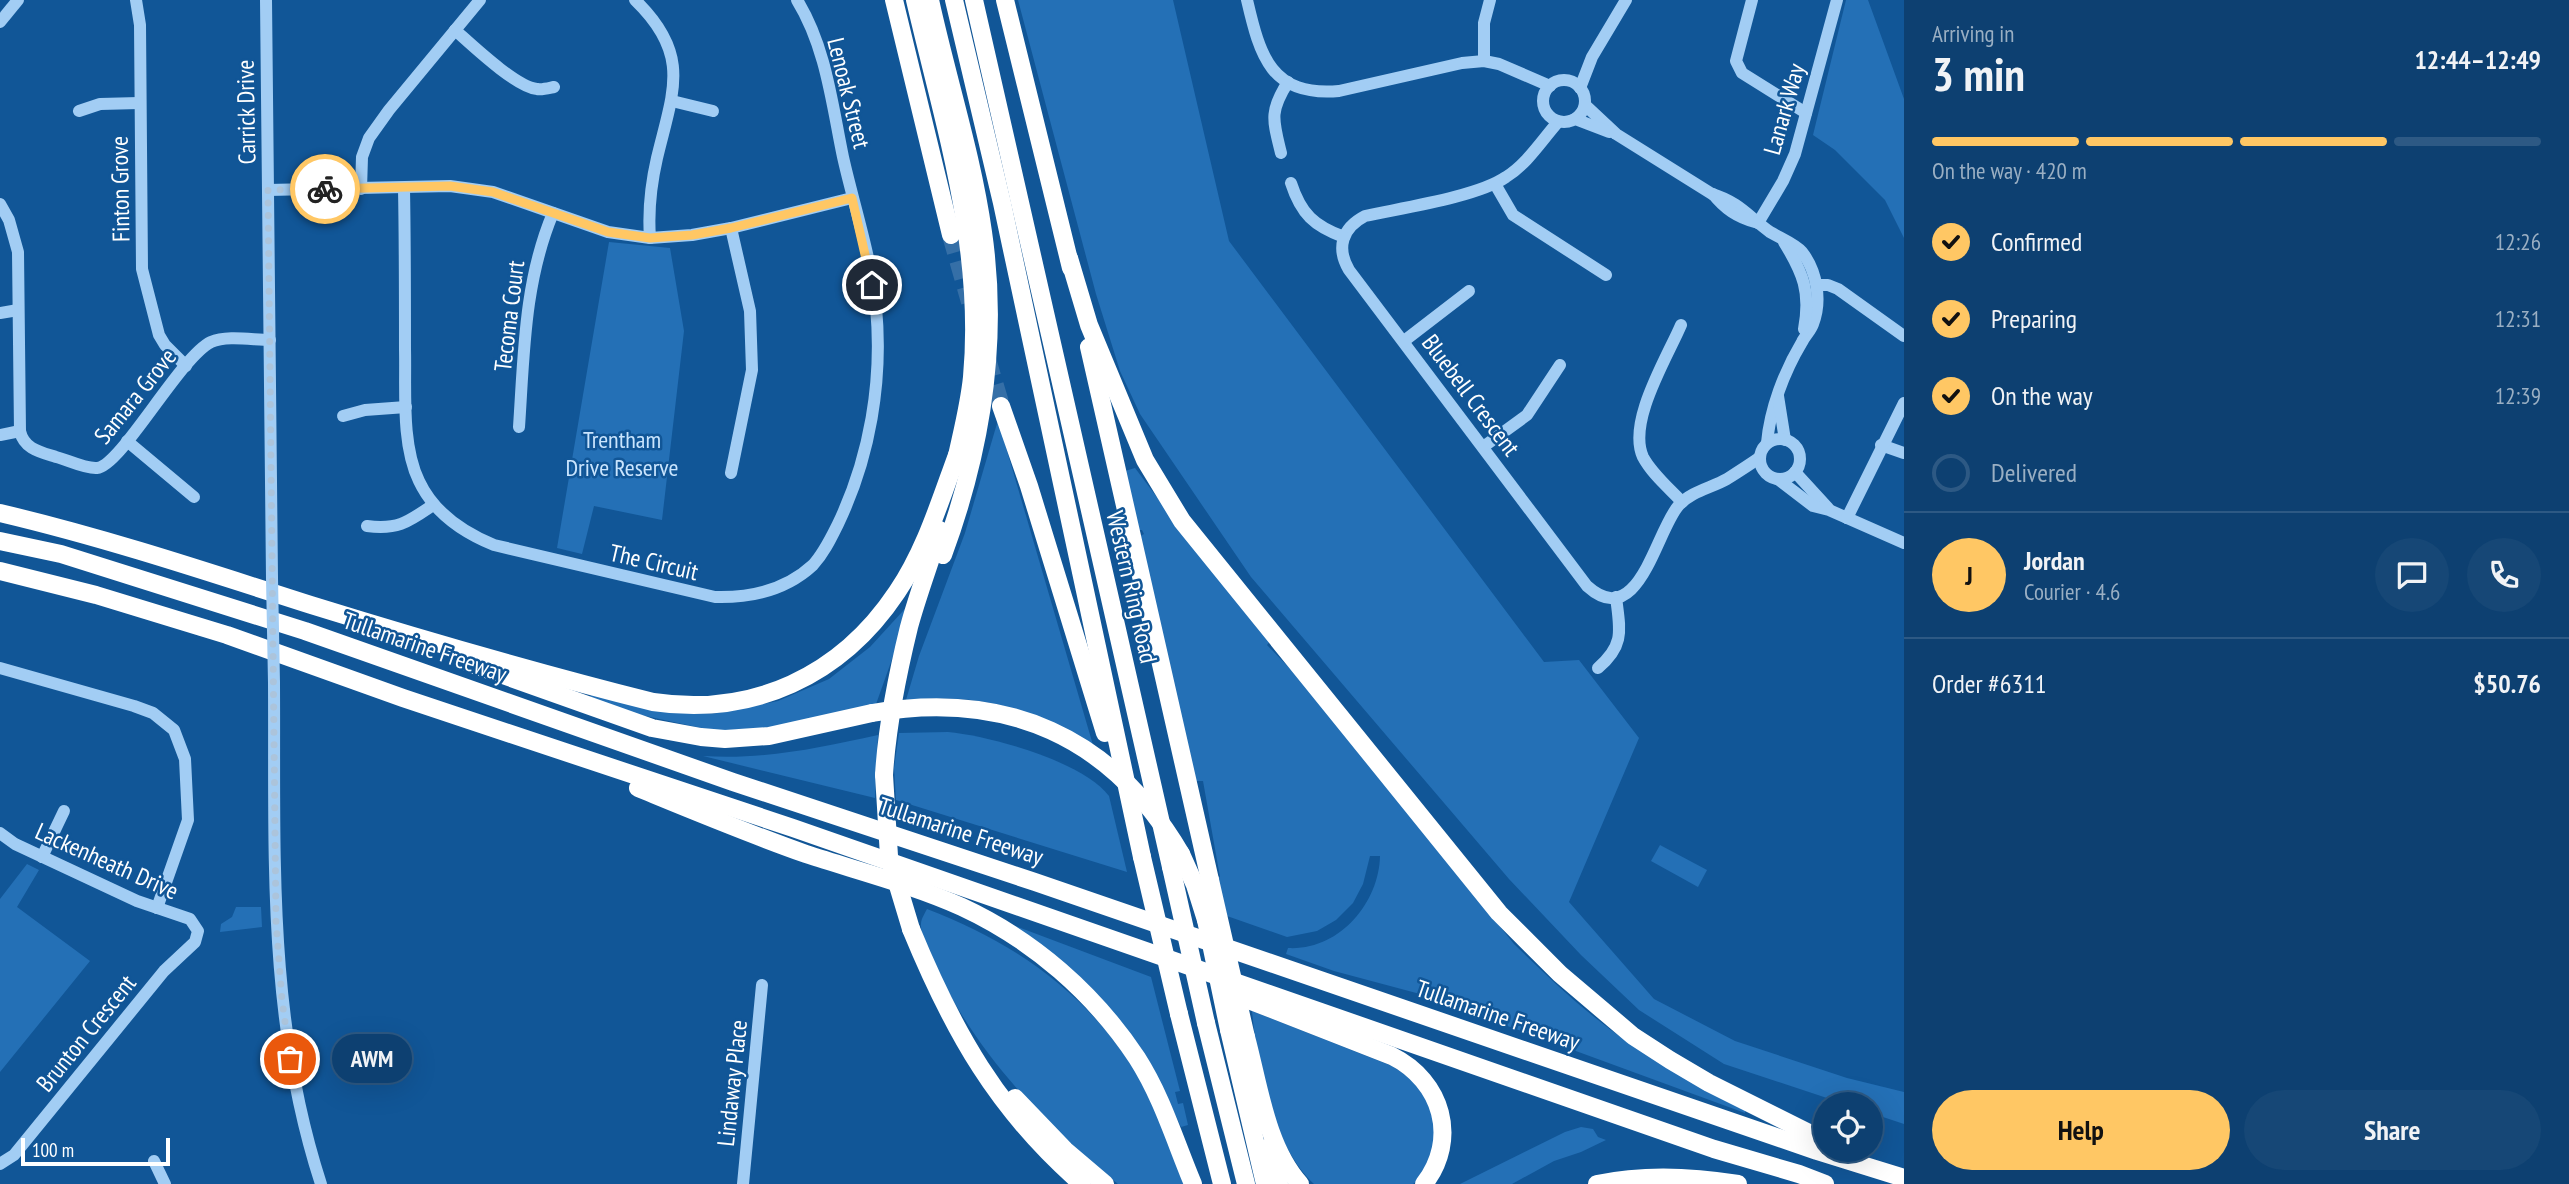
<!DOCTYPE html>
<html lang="en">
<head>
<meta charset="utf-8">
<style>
  :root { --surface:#0d4071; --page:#164776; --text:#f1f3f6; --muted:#9aafc3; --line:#2d5984; --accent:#ffc764 }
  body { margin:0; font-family:"PT Sans Narrow",sans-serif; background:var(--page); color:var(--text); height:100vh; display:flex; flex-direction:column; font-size:26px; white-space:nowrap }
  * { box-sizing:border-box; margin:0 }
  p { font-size:23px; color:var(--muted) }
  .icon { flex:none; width:38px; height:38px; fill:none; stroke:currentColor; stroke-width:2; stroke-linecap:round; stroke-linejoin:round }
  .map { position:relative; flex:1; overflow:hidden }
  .side { display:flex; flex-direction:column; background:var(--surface); width:665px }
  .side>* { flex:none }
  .fabs { position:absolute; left:1813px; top:1092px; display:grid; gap:14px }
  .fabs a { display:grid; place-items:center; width:70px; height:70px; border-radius:50%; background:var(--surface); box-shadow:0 7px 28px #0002,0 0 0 2px var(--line); font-size:35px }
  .scale { position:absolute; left:21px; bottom:18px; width:149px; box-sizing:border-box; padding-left:7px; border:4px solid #fff; border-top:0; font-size:19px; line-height:24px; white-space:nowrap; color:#fff; -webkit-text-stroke:5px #115697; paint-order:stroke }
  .pin { position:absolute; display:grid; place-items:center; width:60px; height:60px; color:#fff; margin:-30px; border:4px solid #fff; border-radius:50%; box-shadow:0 2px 7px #0007 }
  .courier { position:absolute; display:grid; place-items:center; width:70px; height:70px; margin:-35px; border:5px solid #ffc764; border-radius:50%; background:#fff; color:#222; box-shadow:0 2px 9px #0007 }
  .bubble { position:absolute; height:49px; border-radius:24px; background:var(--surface); box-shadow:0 7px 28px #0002,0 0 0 2px var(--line); font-size:23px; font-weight:700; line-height:49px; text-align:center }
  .head em { font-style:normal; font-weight:700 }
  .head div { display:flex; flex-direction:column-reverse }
  .head { display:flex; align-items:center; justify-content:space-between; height:119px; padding:0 28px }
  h1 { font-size:46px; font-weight:700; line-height:52px }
  .bar { display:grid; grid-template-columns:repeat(4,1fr); gap:10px 7px; align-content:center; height:84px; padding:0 28px }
  .bar i { height:9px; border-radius:5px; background:var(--line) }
  .bar .selected { background:var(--accent) }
  .bar p { grid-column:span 4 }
  .line { display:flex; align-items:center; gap:18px; padding:0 28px; border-top:2px solid var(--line) }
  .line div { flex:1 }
  .round { display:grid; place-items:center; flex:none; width:74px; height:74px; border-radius:37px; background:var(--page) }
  ol { padding:0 28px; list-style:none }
  li { display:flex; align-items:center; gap:21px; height:77px }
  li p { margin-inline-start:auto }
  li .icon { padding:7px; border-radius:50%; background:var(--accent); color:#111; stroke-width:4 }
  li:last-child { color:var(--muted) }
  li i { width:38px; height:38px; border:4px solid var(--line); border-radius:50% }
  .primary-button { display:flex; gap:14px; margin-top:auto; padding:14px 28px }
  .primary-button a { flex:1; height:80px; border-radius:42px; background:var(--accent); color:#111; font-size:28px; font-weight:700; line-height:80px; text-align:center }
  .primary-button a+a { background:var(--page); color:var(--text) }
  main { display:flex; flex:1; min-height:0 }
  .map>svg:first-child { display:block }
  .green { fill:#2470b6 }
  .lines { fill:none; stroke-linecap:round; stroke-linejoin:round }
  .highway-tunnel { stroke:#356fa7; stroke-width:18; stroke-dasharray:18 9; stroke-linecap:butt }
  .minor { stroke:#a2cdf4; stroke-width:12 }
  .highway { stroke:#fff; stroke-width:18 }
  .minor-bridge { stroke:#a2cdf4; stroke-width:12 }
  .highway-bridge { stroke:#fff; stroke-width:18 }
  .done { stroke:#acc4db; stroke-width:7; stroke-dasharray:0 12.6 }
  .route { stroke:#ffc764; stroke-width:9 }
  .labels { text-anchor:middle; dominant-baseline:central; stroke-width:5; stroke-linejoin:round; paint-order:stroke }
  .street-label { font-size:24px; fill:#fff; stroke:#115697 }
  .park-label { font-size:24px; fill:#cae5fe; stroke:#115697 }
</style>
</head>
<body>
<main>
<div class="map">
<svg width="1904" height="1184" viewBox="0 0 1904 1184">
  <rect width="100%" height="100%" fill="#115697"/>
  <g class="green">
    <polygon points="1018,0 1173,0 1229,241 1544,662 1579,660 1639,738 1569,902 1654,999 1735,1041 1847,1078 1904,1092 1904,1124 1871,1113 1871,1104 1845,1104 1724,1064 1639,1010 1581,955 1509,879 1251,577 1140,414 1120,371 1096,294"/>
    <polygon points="1846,0 1868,0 1904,99 1904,238 1885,200 1835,150 1813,135"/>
    <polygon points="609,242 670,248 684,331 662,520 594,506 582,554 557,548"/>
    <path d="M998 420 1093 745C1068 733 1044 721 1018 711 983 697 943 697 906 700L919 656 965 533Z"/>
    <path d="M1135 468 1214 573 1271 640 1267 645 1304 683 1514 944C1545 974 1576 1004 1611 1030 1652 1061 1700 1085 1745 1110V1113L1420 994 1334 971 1286 954 1288 948C1338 951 1379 904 1380 856H1370L1363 884 1353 903 1336 920 1317 931 1287 937 1227 916 1218 878 1220 877 1203 781H1195L1140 536 1144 534 1142 530H1138L1125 471Z"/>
    <polygon points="913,600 875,707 774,727 715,731 627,712 590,697 593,691 652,708 712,714 778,701 829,679 870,647"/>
    <path d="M948 732C990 736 1082 761 1109 796L1127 872 896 800 894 768 899 733Z"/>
    <path d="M878 735 875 798 703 756C763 760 819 748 878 735Z"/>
    <polygon points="1660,845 1707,870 1698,887 1651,861"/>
    <polygon points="27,864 39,870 17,907 90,961 0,1072 0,899"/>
    <polygon points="236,907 261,907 262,927 220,932 221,924 232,917"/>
    <path d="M927 909C1006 939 1074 984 1123 1053 1130 1063 1139 1074 1145 1084 1161 1115 1172 1151 1186 1184H1118C1044 1125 966 1043 931 954 928 946 920 933 921 924 921 919 925 913 927 909Z"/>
    <path d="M1005 922 1151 977 1180 1091 1175 1092 1178 1104 1183 1103 1188 1125 1181 1127C1161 1083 1139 1039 1105 1004 1076 975 1037 949 1005 922Z"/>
    <path d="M1252 1011 1392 1066 1413 1080 1430 1103 1439 1140 1420 1179 1413 1184H1314C1272 1145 1257 1065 1252 1011Z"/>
    <polygon points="1581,1127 1593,1129 1598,1137 1606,1140 1581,1152 1554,1161 1512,1184 1460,1184 1565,1132"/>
  </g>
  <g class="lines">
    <g class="highway-tunnel">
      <polyline points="951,235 970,302"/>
      <polyline points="987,359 1001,406"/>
    </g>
    <g class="minor">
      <polyline points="136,0 140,25 142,269 159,335 165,345 186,366"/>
      <polyline points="266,0 272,578"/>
      <path d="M635 0C692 55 673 91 657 158 651 184 648 211 650 238"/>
      <path d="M1247 0C1260 56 1271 97 1339 91L1462 63 1484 61 1499 64 1550 86"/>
      <polyline points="1752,0 1736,61 1742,73 1806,113"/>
      <polyline points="0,22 18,0"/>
      <path d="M455 30C472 45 516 87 537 89 542 90 549 88 554 87"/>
      <polyline points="1484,61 1484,23 1490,0"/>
      <circle cx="1564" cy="101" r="21"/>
      <polyline points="1580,88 1592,57 1626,0"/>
      <polyline points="672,101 713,111"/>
      <path d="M1585 105 1616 134 1712 194C1739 202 1749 217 1770 232 1780 238 1795 244 1802 252 1817 271 1822 301 1813 324 1811 330 1805 336 1802 342 1784 372 1770 409 1767 443"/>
      <polyline points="79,111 100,104 139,103"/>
      <polyline points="1575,119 1609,132"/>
      <path d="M1558 122C1542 140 1527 164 1506 177 1477 197 1401 208 1365 216 1342 228 1336 248 1349 270L1587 586C1639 633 1656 530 1679 505 1692 491 1711 488 1727 479 1738 472 1749 465 1759 458"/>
      <path d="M1281 153C1273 120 1269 112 1288 82"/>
      <path d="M1291 183C1301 214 1314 226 1344 237"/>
      <polyline points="1495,184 1513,215 1606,275"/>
      <polyline points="361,189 362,157 369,138 389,110 480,0"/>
      <path d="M404 189C405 242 405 296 405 349 406 389 401 444 419 481 434 513 462 532 494 545L715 597C751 598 786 590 813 565 824 553 831 538 838 524 870 457 883 381 876 307 871 256 854 206 843 157 832 104 826 47 797 0"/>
      <polyline points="268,190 450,186 493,192 608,232 650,238 692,235 731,228 852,198"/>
      <path d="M1713 194C1725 209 1737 217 1755 222"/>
      <path d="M0 204 9 220 18 252 20 431C24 449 40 452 56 457 68 460 85 469 97 468 121 466 180 357 211 342 227 335 253 340 270 340"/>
      <polyline points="1758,223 1783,181 1795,154 1837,0"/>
      <polyline points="731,228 750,311 752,370 731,473"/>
      <path d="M1784 242C1803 273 1811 292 1804 329"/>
      <polyline points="1817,285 1828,285 1838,289 1904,336"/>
      <polyline points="0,313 18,310"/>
      <path d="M1681 325C1667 358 1627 422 1643 457 1652 474 1669 488 1682 502"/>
      <polyline points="1404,341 1469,291"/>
      <polyline points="1778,396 1785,440"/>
      <polyline points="343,416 365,410 406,407"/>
      <path d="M519 427C524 354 524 282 553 213"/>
      <polyline points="0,435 20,431"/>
      <circle cx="1780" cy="459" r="20"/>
      <polyline points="127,441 194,497"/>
      <polyline points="1881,445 1904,453"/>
      <polyline points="1483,447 1527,415 1560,365"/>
      <polyline points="1795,472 1828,508"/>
      <polyline points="1779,480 1813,506 1829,510 1904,543"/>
      <polyline points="1847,518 1904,403"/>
      <path d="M367 526C398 530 408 522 433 505"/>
      <polyline points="0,668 134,706 153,713 174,730 185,759 188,820 157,908"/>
      <path d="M1598 668C1625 645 1620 630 1616 597"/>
      <path d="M274 683C275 854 267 1019 321 1184"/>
      <polyline points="0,833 15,844 137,901 190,919 198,931 195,942 164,971 14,1155 0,1164"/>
      <polyline points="42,857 64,811"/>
      <polyline points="154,1161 165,1184"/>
      <polyline points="743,1184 762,985"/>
    </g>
    <g class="highway">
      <polyline points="894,0 951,235"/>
      <path d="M915 0C944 125 984 247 972 377 969 407 961 436 955 465"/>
      <path d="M930 0C947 78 972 154 983 232 999 342 981 452 943 555"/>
      <polyline points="954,0 1002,203 1142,857"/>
      <polyline points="974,0 1171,867"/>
      <polyline points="1005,0 1071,268"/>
      <polyline points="1069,258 1089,325 1145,460 1182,521 1499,913 1560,974 1633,1036 1670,1060 1709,1083 1825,1141"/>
      <polyline points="1089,347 1210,880"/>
      <polyline points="1001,406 1029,486 1105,733"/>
      <path d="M0 513C106 538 208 572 311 605 424 640 538 673 653 702 753 717 841 676 897 592 925 551 940 501 957 455"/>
      <polyline points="0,541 61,554 305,631 733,782 1035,882 1817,1151 1904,1178"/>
      <polyline points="0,571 96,595 227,635 403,698 793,828 1714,1149 1799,1174 1825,1184"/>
      <polyline points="469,663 652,728 701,737 725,739 769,736 872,713"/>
      <path d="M884 775C887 725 897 676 909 627 918 594 930 563 940 530"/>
      <path d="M638 788C694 811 749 834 806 854 858 871 913 885 962 907 1033 940 1094 993 1137 1058 1162 1097 1175 1141 1193 1184"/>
      <polyline points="1181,854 1195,885 1206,920"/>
      <path d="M911 929C953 1031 997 1110 1082 1184"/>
      <path d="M1241 997 1392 1056C1442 1081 1459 1139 1424 1184"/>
      <polyline points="1179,1014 1222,1184"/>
      <polyline points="1206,1023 1246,1184"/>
      <polyline points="1229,1030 1265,1184"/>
      <path d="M1246 1037C1259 1085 1266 1146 1300 1184"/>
      <polyline points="1015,1098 1065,1150 1105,1184"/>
      <polyline points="1269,1147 1279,1184"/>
      <path d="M1597 1184C1644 1174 1690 1176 1738 1184"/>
    </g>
    <polyline class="minor-bridge" points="272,578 274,683"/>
    <g class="highway-bridge">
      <path d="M872 713C1006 690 1112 736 1181 854"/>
      <polyline points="884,775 889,856 911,929"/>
      <polyline points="1142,857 1179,1014"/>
      <polyline points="1171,867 1206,1023"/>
      <polyline points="1210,880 1246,1037"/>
      <polyline points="1206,920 1229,1030"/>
    </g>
  </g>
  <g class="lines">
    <polyline class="done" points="290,1059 282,1000 276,922 268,190 325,189"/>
    <polyline class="route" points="325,189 450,186 493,192 608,232 650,238 692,235 731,228 852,198 872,285"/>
  </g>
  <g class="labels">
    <g class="street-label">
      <text transform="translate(849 93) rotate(76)">Lenoak Street</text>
      <text transform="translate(1784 109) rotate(-74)">Lanark Way</text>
      <text transform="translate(246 112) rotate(-91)">Carrick Drive</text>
      <text transform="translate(120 189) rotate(-91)">Finton Grove</text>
      <text transform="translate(509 316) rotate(-83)">Tecoma Court</text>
      <text transform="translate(1471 395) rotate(53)">Bluebell Crescent</text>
      <text transform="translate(135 396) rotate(-51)">Samara Grove</text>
      <text transform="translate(654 562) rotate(13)">The Circuit</text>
      <text transform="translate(1132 587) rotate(77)">Western Ring Road</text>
      <text transform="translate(425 647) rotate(19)">Tullamarine Freeway</text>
      <text transform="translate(961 831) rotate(18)">Tullamarine Freeway</text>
      <text transform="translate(107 861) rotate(24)">Lackenheath Drive</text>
      <text transform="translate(1498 1015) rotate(19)">Tullamarine Freeway</text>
      <text transform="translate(86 1033) rotate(-51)">Brunton Crescent</text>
      <text transform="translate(732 1083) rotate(-84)">Lindaway Place</text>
    </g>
    <g class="park-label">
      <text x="622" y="439">Trentham<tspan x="622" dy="28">Drive Reserve</tspan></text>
    </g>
  </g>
</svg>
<div class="fabs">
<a><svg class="icon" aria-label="locate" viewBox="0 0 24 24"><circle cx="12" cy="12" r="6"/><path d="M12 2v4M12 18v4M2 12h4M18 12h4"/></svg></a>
</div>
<div class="scale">100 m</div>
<div class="pin" style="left:290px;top:1059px;background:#ea580c"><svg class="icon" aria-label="bag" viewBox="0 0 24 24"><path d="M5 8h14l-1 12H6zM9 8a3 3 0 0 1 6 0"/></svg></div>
<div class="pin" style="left:872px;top:285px;background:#1f2937"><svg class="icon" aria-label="home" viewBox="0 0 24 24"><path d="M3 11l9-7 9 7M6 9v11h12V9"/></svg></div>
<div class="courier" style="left:325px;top:189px"><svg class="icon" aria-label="bike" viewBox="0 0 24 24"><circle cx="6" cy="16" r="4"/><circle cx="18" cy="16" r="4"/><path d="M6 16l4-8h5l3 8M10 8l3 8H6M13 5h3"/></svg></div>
<div class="bubble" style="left:332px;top:1034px;width:80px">AWM</div>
</div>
<section class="side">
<div class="head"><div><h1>3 min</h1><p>Arriving in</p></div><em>12:44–12:49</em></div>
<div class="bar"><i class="selected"></i><i class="selected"></i><i class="selected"></i><i></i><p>On the way · 420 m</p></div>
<ol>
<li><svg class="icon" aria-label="check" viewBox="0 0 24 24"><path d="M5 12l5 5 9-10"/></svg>Confirmed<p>12:26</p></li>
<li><svg class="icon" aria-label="check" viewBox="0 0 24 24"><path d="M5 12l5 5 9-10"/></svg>Preparing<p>12:31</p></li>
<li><svg class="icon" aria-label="check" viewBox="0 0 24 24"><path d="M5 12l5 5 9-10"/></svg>On the way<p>12:39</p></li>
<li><i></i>Delivered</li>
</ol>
<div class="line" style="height:126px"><b class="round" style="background:var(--accent);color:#111">J</b><div><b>Jordan</b><p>Courier · 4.6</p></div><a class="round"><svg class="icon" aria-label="chat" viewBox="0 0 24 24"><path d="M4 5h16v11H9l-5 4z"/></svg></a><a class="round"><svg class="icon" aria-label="phone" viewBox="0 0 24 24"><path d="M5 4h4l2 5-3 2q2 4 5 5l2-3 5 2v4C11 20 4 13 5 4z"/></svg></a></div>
<div class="line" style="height:91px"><div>Order #6311</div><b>$50.76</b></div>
<div class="primary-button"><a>Help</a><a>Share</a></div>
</section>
</main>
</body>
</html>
